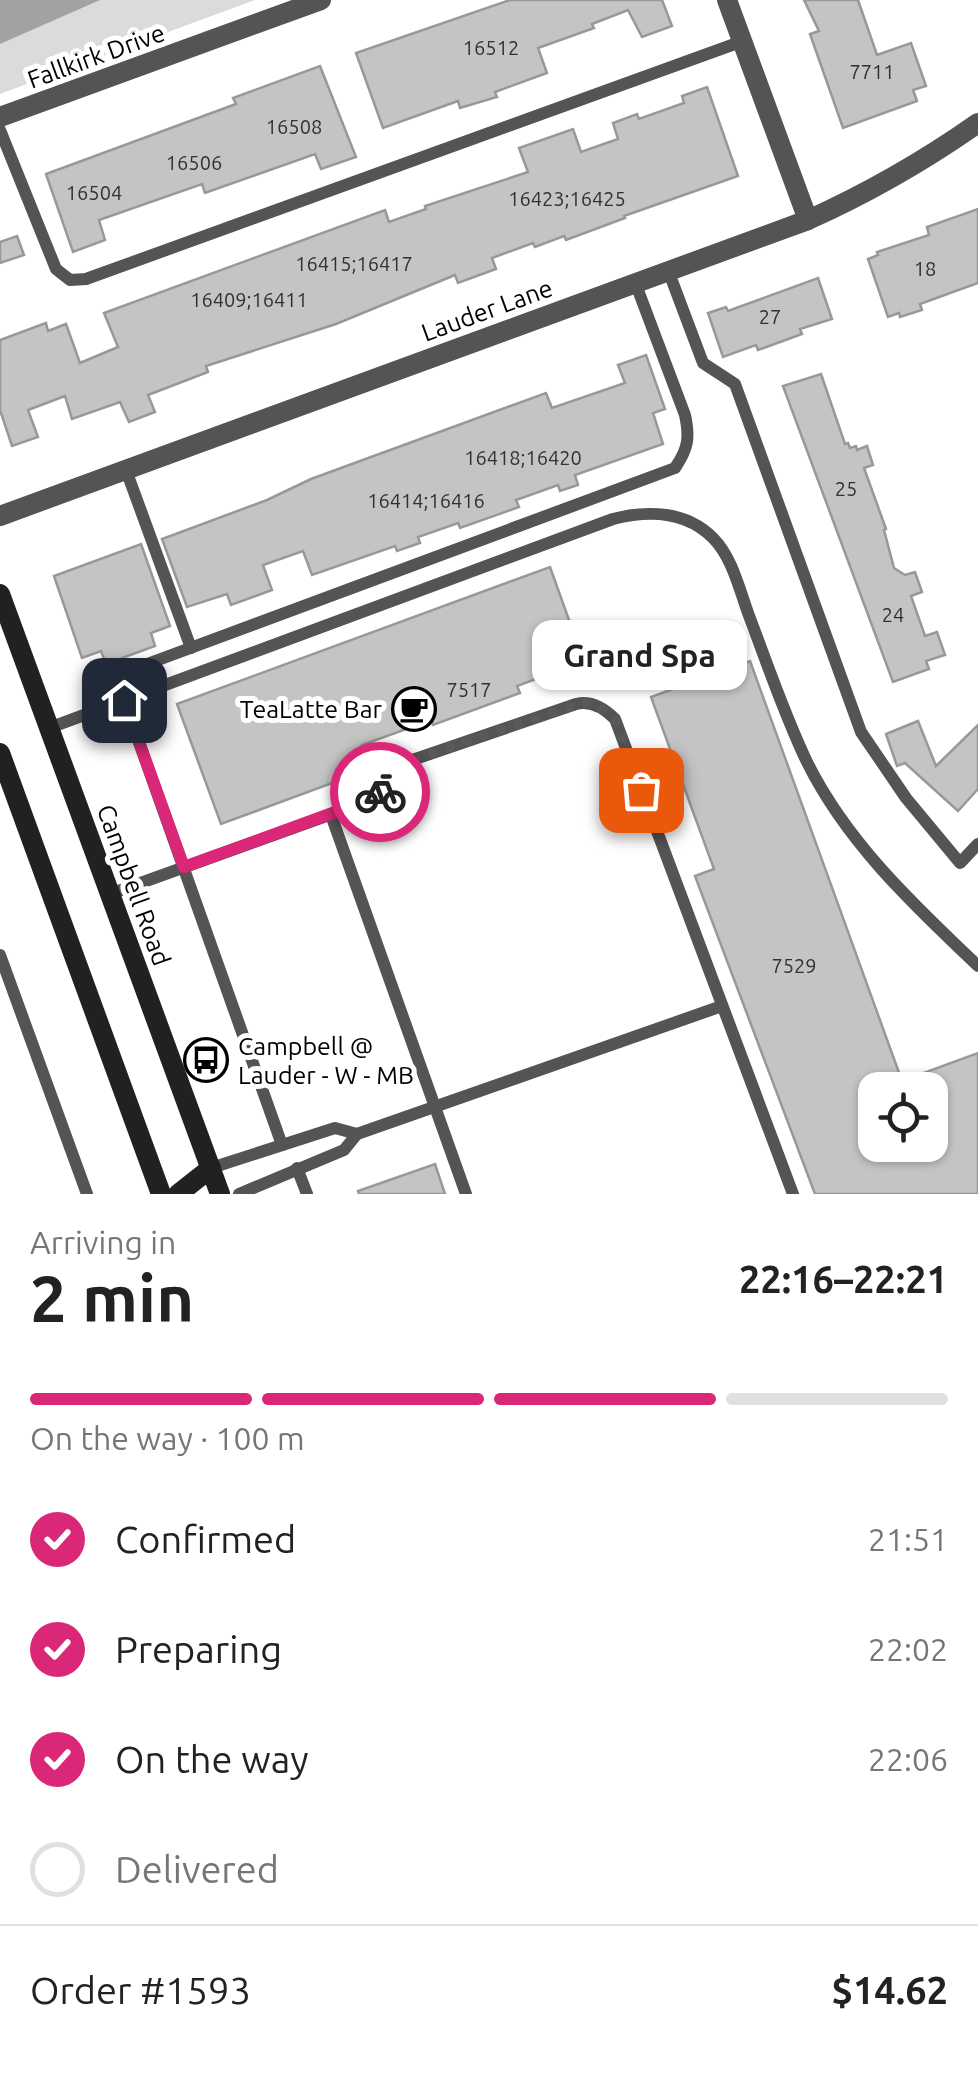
<!DOCTYPE html>
<html lang="en">
<head>
<meta charset="utf-8">
<style>
  :root { --surface:#fff; --page:#f2f2f2; --text:#222; --muted:#767676; --line:#e0e0e0; --accent:#db2777 }
  body { margin:0; font-family:Ubuntu,sans-serif; background:var(--page); color:var(--text); height:100vh; display:flex; flex-direction:column; font-size:38px; white-space:nowrap }
  * { box-sizing:border-box; margin:0 }
  p { font-size:32px; color:var(--muted) }
  .icon { flex:none; width:55px; height:55px; fill:none; stroke:currentColor; stroke-width:2; stroke-linecap:round; stroke-linejoin:round }
  .map { position:relative; height:1194px; overflow:hidden }
  .details { display:flex; flex-direction:column; background:var(--surface); flex:1 }
  .details>* { flex:none }
  .buttons { position:absolute; left:858px; top:1072px; display:grid; gap:20px }
  .buttons a { display:grid; place-items:center; width:90px; height:90px; border-radius:20px; background:var(--surface); box-shadow:0 2px 8px #0004; font-size:50px }
  .pin { position:absolute; display:grid; place-items:center; width:85px; height:85px; color:#fff; margin:-42px; border-radius:20px; box-shadow:0 5px 15px #0006 }
  .courier { position:absolute; display:grid; place-items:center; width:100px; height:100px; margin:-50px; border:8px solid #db2777; border-radius:50%; background:#fff; color:#222; box-shadow:0 2px 12px #0007 }
  .bubble { position:absolute; height:70px; border-radius:20px; background:var(--surface); box-shadow:0 2px 8px #0004; font-size:32px; font-weight:700; line-height:70px; text-align:center }
  .headline em { font-style:normal; font-weight:700 }
  .headline div { display:flex; flex-direction:column-reverse }
  .headline { display:flex; align-items:center; justify-content:space-between; height:170px; padding:0 30px }
  h1 { font-size:65px; font-weight:700; line-height:75px }
  .bar { display:grid; grid-template-columns:repeat(4,1fr); gap:15px 10px; align-content:center; height:120px; padding:0 30px }
  .bar i { height:12px; border-radius:8px; background:var(--line) }
  .bar .on { background:var(--accent) }
  .bar p { grid-column:span 4 }
  .line { display:flex; align-items:center; gap:25px; padding:0 30px; border-top:2px solid var(--line) }
  .line div { flex:1 }
  ol { padding:0 30px; list-style:none }
  li { display:flex; align-items:center; gap:30px; height:110px }
  li p { margin-inline-start:auto }
  li .icon { padding:10px; border-radius:50%; background:var(--accent); color:#fff; stroke-width:4 }
  li:last-child { color:var(--muted) }
  li i { width:55px; height:55px; border:5px solid var(--line); border-radius:50% }
  .map>svg:first-child { display:block }
  .green { fill:#dbdbdb }
  .water { fill:#a2a2a2 }
  .building { fill:#c4c4c4; stroke:#989898; stroke-width:2.5; fill-rule:evenodd }
  .lines { fill:none; stroke-linecap:round; stroke-linejoin:round }
  .lane { stroke:#545454; stroke-width:12 }
  .street { stroke:#545454; stroke-width:20 }
  .secondary { stroke:#212121; stroke-width:20 }
  .done { stroke:#595959; stroke-width:10; stroke-dasharray:0 18 }
  .route { stroke:#db2777; stroke-width:12 }
  .labels { text-anchor:middle; dominant-baseline:central; stroke-width:10; stroke-linejoin:round; paint-order:stroke }
  .number-label { font-size:20px; fill:#313131 }
  .street-label { font-size:25px; fill:#000; stroke:#fff }
  .poi-label { font-size:25px; fill:#000; stroke:#fff; text-anchor:end }
</style>
</head>
<body>
<div class="map">
<svg width="978" height="1194" viewBox="0 0 978 1194">
  <rect width="100%" height="100%" fill="#fff"/>
  <polygon class="green" points="0,0 255,0 0,94"/>
  <polygon class="water" points="0,0 100,0 0,44"/>
  <g class="building">
    <polygon points="510,0 662,0 672,26 642,37 628,10 592,24 594,28 538,48 547,73 495,92 497,97 460,108 458,101 383,128 356,53"/>
    <polygon points="804,0 858,0 877,55 911,43 926,86 913,90 917,101 843,128 810,34 819,31"/>
    <polygon points="320,66 356,157 321,169 315,154 205,193 202,184 99,220 105,240 73,252 46,174 236,104 233,98"/>
    <polygon points="707,87 738,176 624,216 625,218 566,240 564,236 535,247 533,243 492,258 496,269 458,283 455,275 336,324 206,366 208,372 148,395 155,412 129,422 120,402 72,419 65,396 28,410 38,437 12,446 0,410 0,340 46,323 48,331 66,324 80,363 118,347 104,313 385,210 389,222 426,209 425,206 528,172 519,148 573,129 581,152 618,139 613,123 637,114 639,119 684,103 682,96"/>
    <polygon points="978,209 978,283 920,304 922,310 900,317 899,313 888,317 868,259 878,255 877,252 929,235 927,227"/>
    <polygon points="17,236 24,255 0,263 0,242"/>
    <polygon points="818,278 832,319 800,329 802,334 758,350 756,345 723,357 708,313 726,307 728,311"/>
    <polygon points="646,355 665,409 653,413 663,444 575,475 578,485 560,491 558,485 516,500 519,507 460,528 458,523 418,537 420,543 397,551 395,546 312,575 303,551 263,565 272,590 231,605 227,594 187,607 162,539 267,500 311,479 546,393 552,408 625,383 618,365"/>
    <polygon points="821,374 845,444 848,443 850,448 856,446 857,450 867,446 873,465 864,468 886,529 884,530 894,568 905,575 915,572 922,592 911,596 925,636 937,632 945,655 926,661 929,669 893,682 783,386"/>
    <polygon points="141,544 170,626 151,633 155,646 106,664 101,651 82,658 54,576"/>
    <polygon points="550,567 587,670 563,679 560,670 517,686 520,693 433,725 431,720 362,745 370,769 221,824 177,704"/>
    <path d="M750 661 902 1081 978 1053V1194H815L695 876 714 869 651 697ZM875 1090H930V1145H875Z"/>
    <polygon points="918,721 936,766 978,725 978,789 958,811 905,763 897,766 886,734"/>
    <polygon points="435,1164 445,1194 359,1194 358,1191"/>
  </g>
  <g class="lines">
    <g class="lane">
      <polyline points="0,130 56,269 70,280 86,279 743,41"/>
      <polyline points="668,270 703,363 735,384 861,732 906,798 960,863 978,844"/>
      <polyline points="126,470 191,648"/>
      <path d="M88 686 675 468C688 449 690 438 685 415L635 282"/>
      <polyline points="124,700 282,1145"/>
      <path d="M49 728 613 519C648 510 686 511 713 538 732 557 739 588 748 613 767 663 784 714 807 762 847 843 914 905 978 966"/>
      <polyline points="331,815 466,1194"/>
      <path d="M110 894 379 797 389 768 576 704C591 700 605 709 615 719L793 1194"/>
      <polyline points="0,955 87,1194"/>
      <polyline points="211,1168 335,1128 357,1134"/>
      <polyline points="297,1168 307,1194"/>
      <polyline points="239,1194 344,1150 357,1134 722,1006"/>
    </g>
    <g class="street">
      <polyline points="727,0 808,220"/>
      <polyline points="0,117 321,0"/>
      <path d="M0 516 808 220C868 193 924 161 978 123"/>
    </g>
    <g class="secondary">
      <polyline points="0,594 220,1194"/>
      <polyline points="0,753 161,1194"/>
      <polyline points="178,1194 211,1168"/>
    </g>
  </g>
  <g class="lines">
    <polyline class="done" points="380,792 389,768 584,702 607,711 615,719 641,790"/>
    <polyline class="route" points="124,700 184,867 379,796 380,792"/>
  </g>
  <defs>
    <g id="cafe-ring" transform="scale(2.25)"><circle r="9.5" fill="#fff" stroke="#000" stroke-width="1.5"/><path d="M-5.5-4.5H6V0H3Q3 3.5 0 3.5H-2.5Q-5.5 3.5-5.5 0ZM3-3.2v2h1.7v-2ZM-6 4.5H4V6H-6Z" fill="#000"/></g>
    <g id="bus-ring" transform="scale(2.25)"><circle r="9.5" fill="#fff" stroke="#000" stroke-width="1.5"/><path d="M-5-6H5V4H4V6H2V4H-2V6H-4V4H-5ZM-3.5-4V0h7V-4ZM-3.5 1.2v1.5H-2V1.2ZM2 1.2v1.5H3.5V1.2Z" fill="#000"/></g>
  </defs>
  <g fill-rule="evenodd">
    <use href="#cafe-ring" x="414" y="709"/>
    <use href="#bus-ring" x="206" y="1060"/>
  </g>
  <g class="labels">
    <g class="number-label">
      <text x="491" y="47">16512</text>
      <text x="872" y="71">7711</text>
      <text x="294" y="126">16508</text>
      <text x="194" y="162">16506</text>
      <text x="94" y="192">16504</text>
      <text x="567" y="198">16423;16425</text>
      <text x="354" y="263">16415;16417</text>
      <text x="925" y="268">18</text>
      <text x="249" y="299">16409;16411</text>
      <text x="770" y="316">27</text>
      <text x="523" y="457">16418;16420</text>
      <text x="846" y="488">25</text>
      <text x="426" y="500">16414;16416</text>
      <text x="893" y="614">24</text>
      <text x="469" y="689">7517</text>
      <text x="794" y="965">7529</text>
    </g>
    <g class="street-label">
      <text transform="translate(96 56) rotate(-20)">Fallkirk Drive</text>
      <text transform="translate(487 310) rotate(-20)">Lauder Lane</text>
      <text transform="translate(134 885) rotate(70)">Campbell Road</text>
    </g>
    <g class="poi-label">
      <text x="382" y="709">TeaLatte Bar</text>
      <text x="238" y="1046" text-anchor="start">Campbell @<tspan x="238" dy="29">Lauder - W - MB</tspan></text>
    </g>
  </g>
</svg>
<div class="buttons">
<a><svg class="icon" aria-label="locate" viewBox="0 0 24 24"><circle cx="12" cy="12" r="6"/><path d="M12 2v4M12 18v4M2 12h4M18 12h4"/></svg></a>
</div>
<div class="pin" style="left:641px;top:790px;background:#ea580c"><svg class="icon" aria-label="bag" viewBox="0 0 24 24"><path d="M5 8h14l-1 12H6zM9 8a3 3 0 0 1 6 0"/></svg></div>
<div class="pin" style="left:124px;top:700px;background:#1f2937"><svg class="icon" aria-label="home" viewBox="0 0 24 24"><path d="M3 11l9-7 9 7M6 9v11h12V9"/></svg></div>
<div class="courier" style="left:380px;top:792px"><svg class="icon" aria-label="bike" viewBox="0 0 24 24"><circle cx="6" cy="16" r="4"/><circle cx="18" cy="16" r="4"/><path d="M6 16l4-8h5l3 8M10 8l3 8H6M13 5h3"/></svg></div>
<div class="bubble" style="left:532px;top:620px;width:215px">Grand Spa</div>
</div>
<section class="details">
<div class="headline"><div><h1>2 min</h1><p>Arriving in</p></div><em>22:16–22:21</em></div>
<div class="bar"><i class="on"></i><i class="on"></i><i class="on"></i><i></i><p>On the way · 100 m</p></div>
<ol>
<li><svg class="icon" aria-label="check" viewBox="0 0 24 24"><path d="M5 12l5 5 9-10"/></svg>Confirmed<p>21:51</p></li>
<li><svg class="icon" aria-label="check" viewBox="0 0 24 24"><path d="M5 12l5 5 9-10"/></svg>Preparing<p>22:02</p></li>
<li><svg class="icon" aria-label="check" viewBox="0 0 24 24"><path d="M5 12l5 5 9-10"/></svg>On the way<p>22:06</p></li>
<li><i></i>Delivered</li>
</ol>
<div class="line" style="height:130px"><div>Order #1593</div><b>$14.62</b></div>
</section>
</body>
</html>
